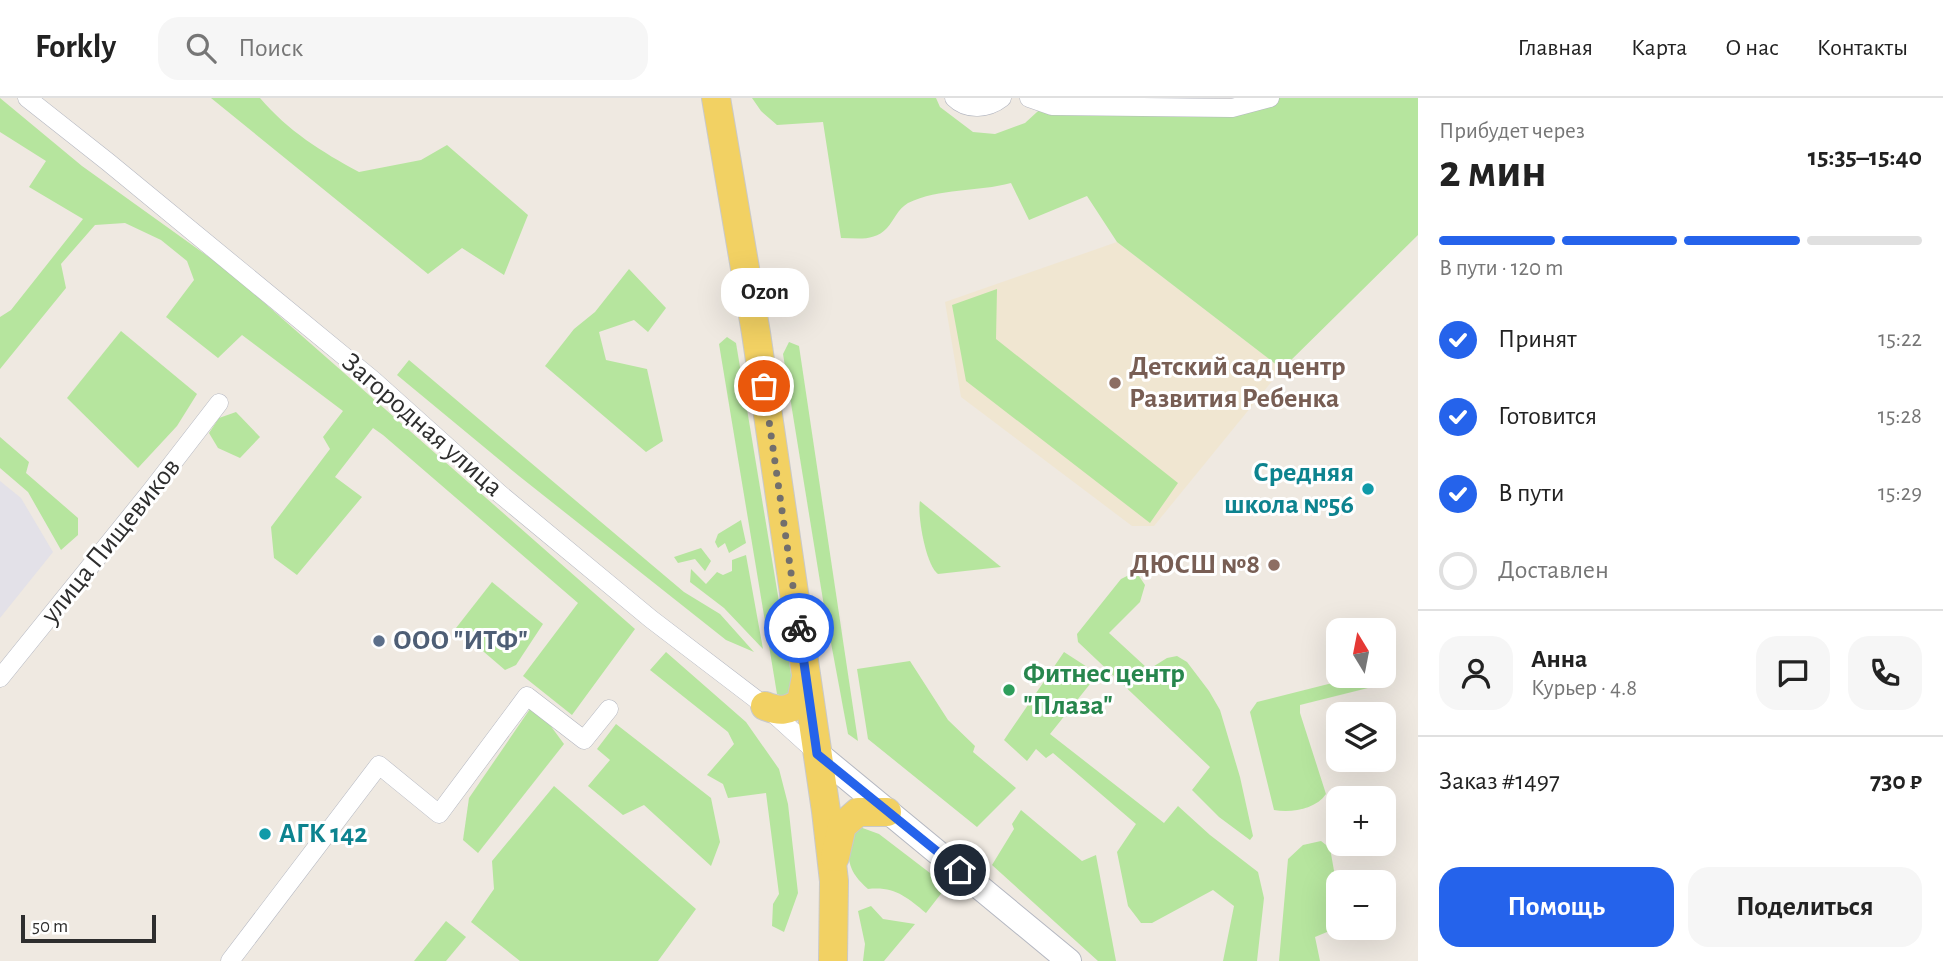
<!DOCTYPE html>
<html lang="ru">
<head>
<meta charset="utf-8">
<style>
  :root { --surface:#fff; --page:#f6f6f6; --text:#222; --muted:#767676; --line:#e0e0e0; --accent:#2563eb }
  body { margin:0; font-family:"Alegreya Sans",sans-serif; background:var(--page); color:var(--text); height:100vh; display:flex; flex-direction:column; font-size:26px; white-space:nowrap }
  * { box-sizing:border-box; margin:0 }
  p { font-size:23px; color:var(--muted) }
  .icon { flex:none; width:38px; height:38px; fill:none; stroke:currentColor; stroke-width:2; stroke-linecap:round; stroke-linejoin:round }
  .map { position:relative; flex:1; overflow:hidden }
  .drawer { display:flex; flex-direction:column; background:var(--surface); width:525px }
  .drawer>* { flex:none }
  .needle { width:46px; rotate:350deg }
  .buttons { position:absolute; left:1326px; top:520px; display:grid; gap:14px }
  .buttons a { display:grid; place-items:center; width:70px; height:70px; border-radius:14px; background:var(--surface); box-shadow:0 7px 28px #0002; font-size:35px }
  .scale { position:absolute; left:21px; bottom:18px; width:135px; box-sizing:border-box; padding-left:7px; border:4px solid #2e2e2e; border-top:0; font-size:19px; line-height:24px; white-space:nowrap; color:#2e2e2e; -webkit-text-stroke:5px #fff; paint-order:stroke }
  .pin { position:absolute; display:grid; place-items:center; width:60px; height:60px; color:#fff; margin:-30px; border:4px solid #fff; border-radius:50%; box-shadow:0 2px 7px #0007 }
  .courier { position:absolute; display:grid; place-items:center; width:70px; height:70px; margin:-35px; border:5px solid #2563eb; border-radius:50%; background:#fff; color:#222; box-shadow:0 2px 9px #0007 }
  .bubble { position:absolute; height:49px; border-radius:21px; background:var(--surface); box-shadow:0 7px 28px #0002; font-size:23px; font-weight:700; line-height:49px; text-align:center }
  .head em { font-style:normal; font-weight:700 }
  .head div { display:flex; flex-direction:column-reverse }
  .head { display:flex; align-items:center; justify-content:space-between; height:119px; padding:0 21px }
  h1 { font-size:46px; font-weight:700; line-height:52px }
  .bar { display:grid; grid-template-columns:repeat(4,1fr); gap:10px 7px; align-content:center; height:84px; padding:0 21px }
  .bar i { height:9px; border-radius:5px; background:var(--line) }
  .bar .on { background:var(--accent) }
  .bar p { grid-column:span 4 }
  .line { display:flex; align-items:center; gap:18px; padding:0 21px; border-top:2px solid var(--line) }
  .line div { flex:1 }
  .round { display:grid; place-items:center; flex:none; width:74px; height:74px; border-radius:21px; background:var(--page) }
  ol { padding:0 21px; list-style:none }
  li { display:flex; align-items:center; gap:21px; height:77px }
  li p { margin-inline-start:auto }
  li .icon { padding:7px; border-radius:50%; background:var(--accent); color:#fff; stroke-width:4 }
  li:last-child { color:var(--muted) }
  li i { width:38px; height:38px; border:4px solid var(--line); border-radius:50% }
  .primary-button { display:flex; gap:14px; margin-top:auto; padding:14px 21px }
  .primary-button a { flex:1; height:80px; border-radius:21px; background:var(--accent); color:#fff; font-size:28px; font-weight:700; line-height:80px; text-align:center }
  .primary-button a+a { background:var(--page); color:var(--text) }
  header { display:flex; align-items:center; gap:42px; box-sizing:border-box; height:98px; padding:0 35px; background:var(--surface); border-bottom:2px solid var(--line) }
  header strong { font-size:33px }
  nav { display:flex; gap:38px; margin-inline-start:auto; font-size:24px }
  .search { width:490px; height:63px; background:var(--page); display:flex; align-items:center; gap:18px; box-sizing:border-box; padding:0 24px; border-radius:21px; color:var(--muted); font-size:26px }
  main { display:flex; flex:1; min-height:0 }
  .map>svg:first-child { display:block }
  .industrial { fill:#e3e1e8 }
  .education { fill:#f0e6d1 }
  .green { fill:#b6e59e }
  .lines { fill:none; stroke-linecap:round; stroke-linejoin:round }
  .minor-casing { stroke:#b4b7c1; stroke-width:19 }
  .secondary-casing { stroke:#b4b7c1; stroke-width:26 }
  .primary-casing { stroke:#c9c9c9; stroke-width:30 }
  .minor { stroke:#fff; stroke-width:18 }
  .secondary { stroke:#fff; stroke-width:24 }
  .primary { stroke:#f2d163; stroke-width:28 }
  .done { stroke:#726f6d; stroke-width:7; stroke-dasharray:0 12.6 }
  .route { stroke:#2563eb; stroke-width:9 }
  .education-dot { fill:#8d6e63; stroke:#fff; stroke-width:2.5 }
  .culture-dot { fill:#0f9aa8; stroke:#fff; stroke-width:2.5 }
  .service-dot { fill:#5c6f8a; stroke:#fff; stroke-width:2.5 }
  .leisure-dot { fill:#2e9e5b; stroke:#fff; stroke-width:2.5 }
  .labels { text-anchor:middle; dominant-baseline:central; stroke-width:6; stroke-linejoin:round; paint-order:stroke }
  .education-label { font-size:28px; font-weight:bold; fill:#785e54; stroke:#fff; text-anchor:start }
  .street-label { font-size:28px; fill:#2e2e2e; stroke:#fff }
  .culture-label { font-size:28px; font-weight:bold; fill:#0d838f; stroke:#fff; text-anchor:end }
  .service-label { font-size:28px; font-weight:bold; fill:#4e5e75; stroke:#fff; text-anchor:start }
  .leisure-label { font-size:28px; font-weight:bold; fill:#27864d; stroke:#fff; text-anchor:start }
</style>
</head>
<body>
<header>
<strong>Forkly</strong>
<div class="search"><svg class="icon" aria-label="search" viewBox="0 0 24 24"><circle cx="10" cy="10" r="6"/><path d="M15 15l6 6"/></svg>Поиск</div>
<nav><a>Главная</a><a>Карта</a><a>О нас</a><a>Контакты</a></nav>
</header>
<main>
<div class="map">
<svg width="1418" height="863" viewBox="0 0 1418 863">
  <rect width="100%" height="100%" fill="#efe9e1"/>
  <polygon class="industrial" points="0,383 21,400 53,454 0,520"/>
  <polygon class="education" points="1117,144 1282,271 1154,428 1132,428 961,299 945,204"/>
  <g class="green">
    <polygon points="0,0 82,68 227,172 635,531 572,617 523,578 578,505 383,337 373,330 335,379 362,399 297,477 274,460 271,429 330,351 323,339 343,313 242,237 218,260 166,219 194,182 187,163 161,142 125,125 95,127 61,166 66,190 0,271 0,219 11,212 83,121 29,89 46,63 0,34"/>
    <path d="M211 0H260C288 33 322 54 359 74L421 62 447 47 528 117 504 177 462 150 428 176Z"/>
    <path d="M752 0H936L940 9 973 34 995 36 1025 25 1049 3 1218 11 1251 0H1418V137L1282 271 1117 144 1087 98 1029 122 1011 85C978 94 939 90 908 105 897 112 895 121 887 130 874 144 857 140 841 140L823 24 777 27 761 13Z"/>
    <polygon points="629,171 666,210 648,234 634,222 599,234 606,262 647,271 663,343 646,354 545,268 574,231 595,214"/>
    <polygon points="997,191 996,241 1178,385 1150,425 966,283 952,207"/>
    <polygon points="121,233 197,296 177,328 138,370 67,300"/>
    <polygon points="727,239 736,245 794,594 787,600 777,596 719,246"/>
    <polygon points="789,244 799,248 858,643 848,636 823,502 783,256"/>
    <polygon points="409,262 684,494 720,516 754,554 726,542 519,378 397,277"/>
    <polygon points="236,314 260,339 240,360 218,350 209,335 219,320"/>
    <polygon points="0,339 29,364 26,375 78,420 78,437 61,452 28,394 0,370"/>
    <path d="M920 403 1001 469 938 476C926 468 917 417 920 403Z"/>
    <polygon points="741,422 746,445 729,455 725,445 718,450 715,444 718,436"/>
    <polygon points="701,450 711,463 705,473 695,461 678,465 674,459"/>
    <polygon points="746,457 763,551 724,510 690,484 691,471 706,486 717,474 723,477 732,473 732,462"/>
    <polygon points="1131,476 1139,478 1145,487 1140,504 1109,535 1147,570 1151,570 1167,560 1177,558 1187,564 1209,593 1220,612 1240,679 1253,738 1250,742 1219,719 1192,692 1210,669 1078,544 1077,536 1121,481"/>
    <polygon points="492,484 543,526 516,567 505,572 456,530"/>
    <polygon points="666,554 746,624 779,671 788,706 798,795 784,834 772,828 773,806 779,796 766,695 728,700 723,686 707,677 734,646 728,634 650,572"/>
    <polygon points="1064,554 1098,576 1050,636 1164,725 1178,708 1210,737 1258,774 1264,800 1257,863 1223,863 1234,808 1213,792 1152,825 1141,825 1128,808 1117,754 1136,726 1053,655 1046,660 1036,651 1027,663 1004,642"/>
    <polygon points="910,563 948,622 975,648 973,654 1016,690 977,729 868,641 857,571"/>
    <path d="M1360 578H1374L1376 588 1300 607V615L1326 696C1316 711 1292 715 1274 712L1250 614 1257 604Z"/>
    <polygon points="530,611 550,627 564,646 478,755 463,742 469,700"/>
    <polygon points="616,626 711,700 720,744 711,768 644,707 623,717 588,688 610,662 597,651"/>
    <polygon points="554,688 696,811 658,863 520,863 471,824 494,791 492,763"/>
    <polygon points="1021,712 1082,763 1096,757 1116,863 1098,863 992,767 1014,731 1012,726"/>
    <path d="M857 728 879 736 947 788 926 815C907 799 894 788 868 791 848 773 848 764 848 738Z"/>
    <polygon points="1321,743 1330,750 1339,801 1339,829 1315,839 1320,863 1279,863 1288,761 1303,747"/>
    <polygon points="871,808 883,821 915,826 884,863 863,863 865,846 858,813"/>
    <polygon points="446,823 466,839 446,863 414,863"/>
  </g>
  <g class="lines">
    <g class="minor-casing">
      <g id="minor">
        <polyline points="27,0 108,64 373,282 500,396 651,521 765,608 817,655"/>
        <path d="M954 0C967 13 988 11 1002 0"/>
        <polyline points="1029,0 1052,8 1232,10 1270,0"/>
        <polyline points="0,580 151,393 219,305"/>
        <polyline points="230,863 379,667 439,716 527,598 584,642 609,611"/>
      </g>
    </g>
    <g class="secondary-casing">
      <polyline id="secondary" points="817,655 1069,863"/>
    </g>
    <g class="primary-casing">
      <g id="primary">
        <polyline points="716,0 756,235 826,713 834,783 833,863"/>
        <path d="M765 608C780 614 788 613 801 604L806 579"/>
        <polyline points="835,759 842,728 858,714 887,714"/>
      </g>
    </g>
    <use href="#minor" class="minor"/>
    <use href="#secondary" class="secondary"/>
    <use href="#primary" class="primary"/>
  </g>
  <g class="lines">
    <polyline class="done" points="764,288 799,530"/>
    <polyline class="route" points="799,530 817,656 960,772"/>
  </g>
  <g class="education-dot">
    <circle cx="1115" cy="285" r="7"/>
    <circle cx="1274" cy="467" r="7"/>
  </g>
  <g class="culture-dot">
    <circle cx="1368" cy="391" r="7"/>
    <circle cx="265" cy="736" r="7"/>
  </g>
  <circle class="service-dot" cx="379" cy="543" r="7"/>
  <circle class="leisure-dot" cx="1009" cy="592" r="7"/>
  <g class="labels">
    <g class="education-label">
      <text x="1129" y="269">Детский сад центр<tspan x="1129" dy="32">Развития Ребенка</tspan></text>
      <text x="1260" y="467" text-anchor="end">ДЮСШ №8</text>
    </g>
    <g class="street-label">
      <text transform="translate(422 327) rotate(41)">Загородная улица</text>
      <text transform="translate(111 443) rotate(-51)">улица Пищевиков</text>
    </g>
    <g class="culture-label">
      <text x="1354" y="375">Средняя<tspan x="1354" dy="32">школа №56</tspan></text>
      <text x="279" y="736" text-anchor="start">АГК 142</text>
    </g>
    <g class="service-label">
      <text x="393" y="543">ООО "ИТФ"</text>
    </g>
    <g class="leisure-label">
      <text x="1023" y="576">Фитнес центр<tspan x="1023" dy="32">"Плаза"</tspan></text>
    </g>
  </g>
</svg>
<div class="buttons">
<a><svg class="needle" viewBox="-14 -14 28 28"><path d="M0-13l5 13h-10z" fill="#e53935"/><path d="M0 13l5-13h-10z" fill="#767676"/></svg></a>
<a><svg class="icon" aria-label="layers" viewBox="0 0 24 24"><path d="M12 4l9 5-9 5-9-5zM3 14l9 5 9-5"/></svg></a>
<a>+</a>
<a>−</a>
</div>
<div class="scale">50 m</div>
<div class="pin" style="left:764px;top:288px;background:#ea580c"><svg class="icon" aria-label="bag" viewBox="0 0 24 24"><path d="M5 8h14l-1 12H6zM9 8a3 3 0 0 1 6 0"/></svg></div>
<div class="pin" style="left:960px;top:772px;background:#1f2937"><svg class="icon" aria-label="home" viewBox="0 0 24 24"><path d="M3 11l9-7 9 7M6 9v11h12V9"/></svg></div>
<div class="courier" style="left:799px;top:530px"><svg class="icon" aria-label="bike" viewBox="0 0 24 24"><circle cx="6" cy="16" r="4"/><circle cx="18" cy="16" r="4"/><path d="M6 16l4-8h5l3 8M10 8l3 8H6M13 5h3"/></svg></div>
<div class="bubble" style="left:721px;top:170px;width:88px">Ozon</div>
</div>
<section class="drawer">
<div class="head"><div><h1>2 мин</h1><p>Прибудет через</p></div><em>15:35–15:40</em></div>
<div class="bar"><i class="on"></i><i class="on"></i><i class="on"></i><i></i><p>В пути · 120 m</p></div>
<ol>
<li><svg class="icon" aria-label="check" viewBox="0 0 24 24"><path d="M5 12l5 5 9-10"/></svg>Принят<p>15:22</p></li>
<li><svg class="icon" aria-label="check" viewBox="0 0 24 24"><path d="M5 12l5 5 9-10"/></svg>Готовится<p>15:28</p></li>
<li><svg class="icon" aria-label="check" viewBox="0 0 24 24"><path d="M5 12l5 5 9-10"/></svg>В пути<p>15:29</p></li>
<li><i></i>Доставлен</li>
</ol>
<div class="line" style="height:126px"><a class="round"><svg class="icon" aria-label="person" viewBox="0 0 24 24"><circle cx="12" cy="8" r="4"/><path d="M4 21q1-7 8-7t8 7"/></svg></a><div><b>Анна</b><p>Курьер · 4.8</p></div><a class="round"><svg class="icon" aria-label="chat" viewBox="0 0 24 24"><path d="M4 5h16v11H9l-5 4z"/></svg></a><a class="round"><svg class="icon" aria-label="phone" viewBox="0 0 24 24"><path d="M5 4h4l2 5-3 2q2 4 5 5l2-3 5 2v4C11 20 4 13 5 4z"/></svg></a></div>
<div class="line" style="height:91px"><div>Заказ #1497</div><b>730 ₽</b></div>
<div class="primary-button"><a>Помощь</a><a>Поделиться</a></div>
</section>
</main>
</body>
</html>
